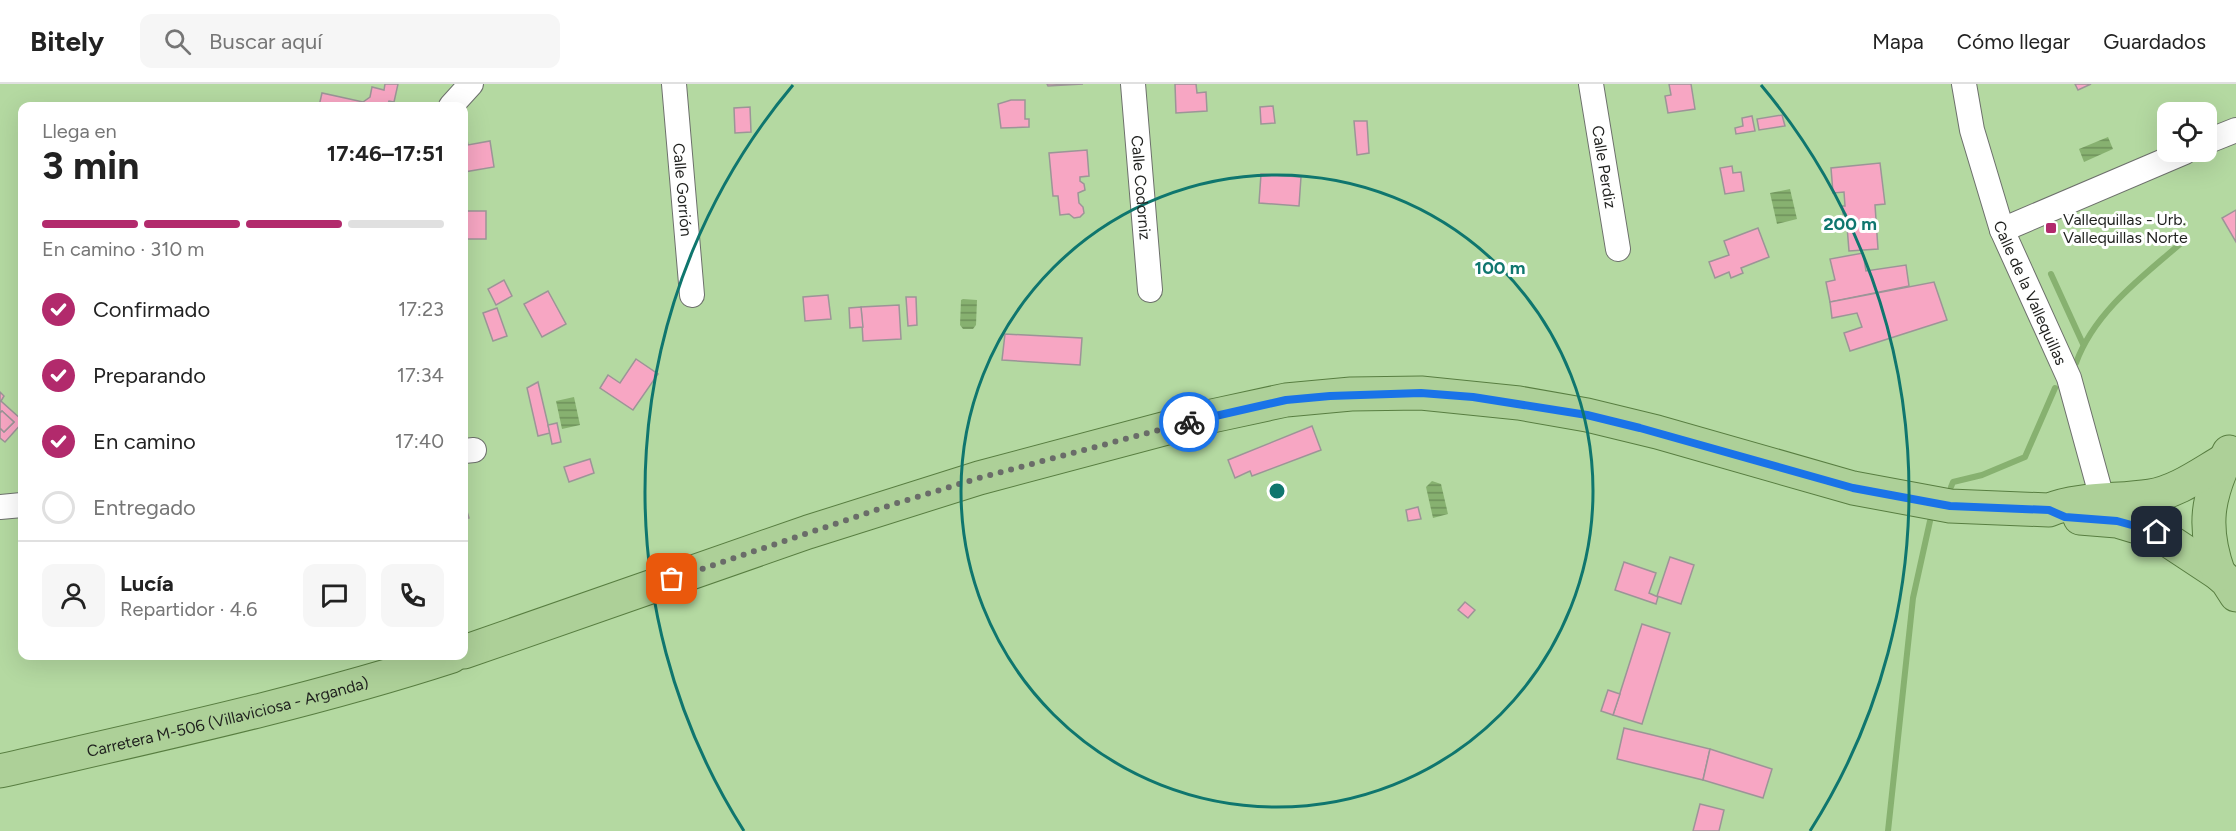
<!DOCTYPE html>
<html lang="es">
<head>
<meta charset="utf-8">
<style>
  :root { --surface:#fff; --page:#f6f6f6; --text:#222; --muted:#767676; --line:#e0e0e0; --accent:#b22a6c }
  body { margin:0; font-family:Figtree,sans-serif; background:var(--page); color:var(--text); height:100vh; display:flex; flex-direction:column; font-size:22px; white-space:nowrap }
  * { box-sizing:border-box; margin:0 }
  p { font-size:20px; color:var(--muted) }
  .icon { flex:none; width:33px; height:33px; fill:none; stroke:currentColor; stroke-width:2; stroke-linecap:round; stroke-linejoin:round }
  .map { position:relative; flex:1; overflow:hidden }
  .details { position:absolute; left:18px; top:18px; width:450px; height:558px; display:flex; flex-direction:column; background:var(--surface); border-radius:12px; box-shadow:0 6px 24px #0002 }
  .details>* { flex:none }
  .tools { position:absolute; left:2157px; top:18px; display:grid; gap:12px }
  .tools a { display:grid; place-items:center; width:60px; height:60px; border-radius:12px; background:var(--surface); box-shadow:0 6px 24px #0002; font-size:30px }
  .pin { position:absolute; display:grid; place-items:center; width:51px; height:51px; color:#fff; margin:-26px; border-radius:12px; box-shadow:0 3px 9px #0006 }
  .courier { position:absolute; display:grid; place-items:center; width:60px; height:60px; margin:-30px; border:4px solid #1a73e8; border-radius:50%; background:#fff; color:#222; box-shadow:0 2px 8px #0007 }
  .head em { font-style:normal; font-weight:700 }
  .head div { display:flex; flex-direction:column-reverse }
  .head { display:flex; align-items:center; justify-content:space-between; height:102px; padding:0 24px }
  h1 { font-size:39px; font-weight:700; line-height:45px }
  .bar { display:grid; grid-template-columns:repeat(4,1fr); gap:9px 6px; align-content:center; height:72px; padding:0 24px }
  .bar i { height:8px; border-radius:4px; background:var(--line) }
  .bar .on { background:var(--accent) }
  .bar p { grid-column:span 4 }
  .line { display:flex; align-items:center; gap:15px; padding:0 24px; border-top:2px solid var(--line) }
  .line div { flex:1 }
  .round { display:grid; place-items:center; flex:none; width:63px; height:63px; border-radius:12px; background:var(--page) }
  ol { padding:0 24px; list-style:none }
  li { display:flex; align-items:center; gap:18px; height:66px }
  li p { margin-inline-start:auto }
  li .icon { padding:6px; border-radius:50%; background:var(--accent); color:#fff; stroke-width:4 }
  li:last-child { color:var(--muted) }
  li i { width:33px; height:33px; border:3px solid var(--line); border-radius:50% }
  header { display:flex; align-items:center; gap:36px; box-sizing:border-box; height:84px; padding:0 30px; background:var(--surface); border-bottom:2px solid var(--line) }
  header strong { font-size:28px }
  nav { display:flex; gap:33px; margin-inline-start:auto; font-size:21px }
  .search { width:420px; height:54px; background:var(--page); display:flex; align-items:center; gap:15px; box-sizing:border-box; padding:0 21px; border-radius:12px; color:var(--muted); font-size:22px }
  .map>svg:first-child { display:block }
  .green { fill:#b4d9a1; fill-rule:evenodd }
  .water { fill:url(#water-rules) }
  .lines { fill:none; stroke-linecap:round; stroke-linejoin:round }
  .stream { stroke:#87b170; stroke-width:6 }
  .building { fill:#f7a6c3; stroke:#9c9597; stroke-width:1.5 }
  .minor-casing { stroke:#6d706c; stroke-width:26 }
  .primary-casing { stroke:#587e41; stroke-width:35 }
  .minor { stroke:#fff; stroke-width:24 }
  .primary { stroke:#add098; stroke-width:33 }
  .done { stroke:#6a6c69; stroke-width:6; stroke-dasharray:0 10.8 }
  .route { stroke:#1a73e8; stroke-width:8 }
  .ring { fill:none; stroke:#0f766e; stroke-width:3 }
  .poi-dot { fill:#b22a6c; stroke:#fff; stroke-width:2 }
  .labels { text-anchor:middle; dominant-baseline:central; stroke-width:6; stroke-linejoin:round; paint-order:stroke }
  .street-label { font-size:16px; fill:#1f201e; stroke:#fff }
  .poi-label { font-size:16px; fill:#1f201e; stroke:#fff; text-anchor:start }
  .centre { fill:#0f766e; stroke:#fff; stroke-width:3 }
  .ring-label { font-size:18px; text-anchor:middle; font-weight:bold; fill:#0f766e; stroke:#fff; stroke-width:6; stroke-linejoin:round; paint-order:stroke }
</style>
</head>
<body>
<header>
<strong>Bitely</strong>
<div class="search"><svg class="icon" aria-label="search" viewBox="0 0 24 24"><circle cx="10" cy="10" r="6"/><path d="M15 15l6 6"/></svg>Buscar aquí</div>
<nav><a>Mapa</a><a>Cómo llegar</a><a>Guardados</a></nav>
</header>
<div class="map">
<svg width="2236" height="747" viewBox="0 0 2236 747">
  <defs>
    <pattern id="water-rules" width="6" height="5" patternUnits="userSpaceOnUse" patternTransform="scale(1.5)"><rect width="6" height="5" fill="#87b170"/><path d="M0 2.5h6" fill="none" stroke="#6e905b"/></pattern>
  </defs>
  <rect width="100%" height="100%" fill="#f5f9f4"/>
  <path class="green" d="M0 0H2236V747H0ZM22 22H464V572H22ZM2168 28H2206V68H2168Z"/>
  <g class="water">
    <polygon points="2108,53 2113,65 2084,78 2079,65"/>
    <polygon points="1790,105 1797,135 1777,140 1770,109"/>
    <polygon points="963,215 977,216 976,241 973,245 963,245 960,241 961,216"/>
    <polygon points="574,313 580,341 562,345 556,317"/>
    <polygon points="1432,397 1441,400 1448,430 1433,434 1426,403"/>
  </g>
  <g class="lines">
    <g class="stream">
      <polyline points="2051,190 2083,260"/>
      <path d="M2076 279C2095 226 2146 190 2187 154"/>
      <polyline points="1951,403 1953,398 1982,391 2025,373 2055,304"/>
      <polyline points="1888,747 1913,514 1930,437"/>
    </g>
  </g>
  <g class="building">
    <polygon points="385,0 398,0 394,18 389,17 387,22 319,22 322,9 363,18 370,13 372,3 384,6"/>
    <polygon points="1047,0 1083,0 1048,2"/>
    <polygon points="1175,0 1196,0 1197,9 1206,8 1207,27 1176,29"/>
    <polygon points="1669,0 1691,0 1695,25 1668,29 1665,12 1671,11"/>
    <polygon points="2075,0 2091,0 2078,6"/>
    <polygon points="1011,16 1025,16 1025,35 1029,35 1029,43 1001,44 998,20"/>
    <polygon points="1273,22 1275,39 1261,40 1260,23"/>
    <polygon points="750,23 751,48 735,49 734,24"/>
    <polygon points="1782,31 1785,42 1759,46 1757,35"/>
    <polygon points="1752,32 1755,47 1736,50 1735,44 1743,42 1742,34"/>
    <polygon points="1354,37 1367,37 1369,69 1357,71"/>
    <polygon points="464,51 466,51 468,61 490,57 494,83 464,88"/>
    <polygon points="1087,66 1089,92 1080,93 1080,97 1084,100 1085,106 1078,109 1079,119 1083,123 1084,129 1080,133 1074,134 1069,130 1060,131 1058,112 1053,112 1049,69"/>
    <polygon points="1880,79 1885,120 1875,121 1878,165 1849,167 1846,130 1843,130 1842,122 1845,122 1844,108 1833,109 1831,84"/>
    <polygon points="1732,82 1733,89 1741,88 1744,107 1725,110 1720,84"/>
    <polygon points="1261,90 1301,93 1299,122 1259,119"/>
    <polygon points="2236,126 2236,158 2222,134"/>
    <rect x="464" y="127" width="22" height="28"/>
    <polygon points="1758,144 1769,173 1741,184 1743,189 1731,194 1729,188 1715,194 1709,178 1729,171 1724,157"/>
    <polygon points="1863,169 1866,187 1906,181 1909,202 1830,218 1826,198 1835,196 1830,175"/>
    <polygon points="504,196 512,212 496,221 488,205"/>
    <polygon points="1934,198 1947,236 1850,267 1844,249 1862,243 1857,229 1832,234 1830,218"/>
    <polygon points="548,207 566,240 542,253 524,220"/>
    <polygon points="828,211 831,235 805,237 803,213"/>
    <polygon points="906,213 916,213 917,241 908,242"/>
    <polygon points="899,221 901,255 863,257 861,223"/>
    <polygon points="861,223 863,243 850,244 849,224"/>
    <polygon points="497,224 507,252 493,257 483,229"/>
    <polygon points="1005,250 1082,254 1080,281 1002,276"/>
    <polygon points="636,275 658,290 633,326 600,304 608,291 620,299"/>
    <polygon points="538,298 550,349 538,352 527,304"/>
    <polygon points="0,308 4,312 1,317 22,336 22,339 5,358 0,354 0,344 4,348 14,338 2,327 0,329"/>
    <polygon points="2,327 14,338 4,348 0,344 0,329"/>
    <polygon points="557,339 561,358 552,360 548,341"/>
    <polygon points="1312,342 1321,366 1252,392 1250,387 1235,394 1228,376"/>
    <polygon points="590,375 594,389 569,398 564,383"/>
    <polygon points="464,421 465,421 469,434 464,435"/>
    <polygon points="1418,423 1421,435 1408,437 1406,426"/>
    <polygon points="1670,473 1694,481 1681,520 1657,512"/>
    <polygon points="1624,478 1656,489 1649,509 1658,513 1656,520 1615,506"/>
    <polygon points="1465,518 1475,526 1468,534 1458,526"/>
    <polygon points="1642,540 1670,549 1642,640 1613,631"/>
    <polygon points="1608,606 1620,610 1613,631 1601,627"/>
    <polygon points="1624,644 1710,665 1703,696 1617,675"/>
    <polygon points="1710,665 1772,685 1763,714 1703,696"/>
    <polygon points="1700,720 1724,726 1719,747 1693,747"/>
  </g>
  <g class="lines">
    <g class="minor-casing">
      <g id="minor">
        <path id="s1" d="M674 0 692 211"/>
        <path id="s2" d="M1133 0 1150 206"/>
        <path id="s3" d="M1591 0 1618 165"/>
        <path id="s4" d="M1964 0 1972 46 2002 146 2069 294 2103 418"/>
        <polyline points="451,22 471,0"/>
        <polyline points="2206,58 2236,46"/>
        <polyline points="2002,146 2185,68"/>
        <polyline points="464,367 474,366"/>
        <polyline points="0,423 22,421"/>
      </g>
    </g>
    <g class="primary-casing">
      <g id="primary">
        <polyline points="2080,434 2117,437 2157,449 2219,490 2227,497 2236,511"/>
        <path d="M2219 490C2202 443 2207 413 2229 368"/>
        <path d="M464 568 808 448 979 394 1212 332 1286 316 1351 310 1421 309 1519 319 1587 331 1657 348 1853 404 1950 422 2049 426C2079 414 2118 417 2150 412 2177 408 2202 389 2225 376"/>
        <path id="s5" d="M0 687C152 652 304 620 452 572"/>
      </g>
    </g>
    <use href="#minor" class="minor"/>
    <use href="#primary" class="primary"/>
  </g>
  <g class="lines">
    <polyline class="done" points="672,495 894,420 979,394 1189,338"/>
    <polyline class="route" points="1189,338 1286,316 1330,312 1421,309 1473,313 1587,331 1640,344 1853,404 1950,422 2049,426 2065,433 2117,437 2157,448"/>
  </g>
  <g class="ring">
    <circle cx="1277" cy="407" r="316"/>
    <path d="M744 747A632 632 0 0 1 793 1M1761 1A632 632 0 0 1 1810 747"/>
  </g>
  <rect class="poi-dot" x="2045" y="138" width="12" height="12" rx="3"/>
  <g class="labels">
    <g class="street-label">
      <text stroke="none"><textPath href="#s3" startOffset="84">Calle Perdiz</textPath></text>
      <text stroke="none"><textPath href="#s2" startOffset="104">Calle Codorniz</textPath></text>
      <text stroke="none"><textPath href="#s1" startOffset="106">Calle Gorrión</textPath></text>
      <text stroke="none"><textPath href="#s4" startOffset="220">Calle de la Vallequillas</textPath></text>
      <text stroke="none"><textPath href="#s5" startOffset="234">Carretera M-506 (Villaviciosa - Arganda)</textPath></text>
    </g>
    <g class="poi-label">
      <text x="2063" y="135">Vallequillas - Urb.<tspan x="2063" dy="18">Vallequillas Norte</tspan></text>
    </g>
  </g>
  <circle cx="1277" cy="407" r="9" class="centre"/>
  <g class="ring-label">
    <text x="1850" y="146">200 m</text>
    <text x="1500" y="190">100 m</text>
  </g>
</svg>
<div class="tools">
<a><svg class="icon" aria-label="locate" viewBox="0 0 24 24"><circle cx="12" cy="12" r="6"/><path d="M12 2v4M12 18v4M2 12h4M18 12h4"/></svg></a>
</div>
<div class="pin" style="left:672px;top:495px;background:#ea580c"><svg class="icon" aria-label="bag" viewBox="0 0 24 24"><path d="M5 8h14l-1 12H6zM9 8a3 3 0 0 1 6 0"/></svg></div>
<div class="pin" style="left:2157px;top:448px;background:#1f2937"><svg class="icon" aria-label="home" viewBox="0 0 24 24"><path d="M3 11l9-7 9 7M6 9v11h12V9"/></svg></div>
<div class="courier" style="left:1189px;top:338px"><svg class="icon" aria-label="bike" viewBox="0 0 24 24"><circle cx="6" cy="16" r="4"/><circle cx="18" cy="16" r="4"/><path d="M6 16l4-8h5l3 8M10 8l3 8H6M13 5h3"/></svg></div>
<section class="details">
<div class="head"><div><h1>3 min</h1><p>Llega en</p></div><em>17:46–17:51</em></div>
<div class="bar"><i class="on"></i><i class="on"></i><i class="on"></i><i></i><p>En camino · 310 m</p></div>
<ol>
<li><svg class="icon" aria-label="check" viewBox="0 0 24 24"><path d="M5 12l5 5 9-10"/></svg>Confirmado<p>17:23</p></li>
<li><svg class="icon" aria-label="check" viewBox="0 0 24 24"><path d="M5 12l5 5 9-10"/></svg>Preparando<p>17:34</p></li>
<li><svg class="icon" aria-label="check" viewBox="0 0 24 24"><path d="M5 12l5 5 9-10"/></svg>En camino<p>17:40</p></li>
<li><i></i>Entregado</li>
</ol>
<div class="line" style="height:108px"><a class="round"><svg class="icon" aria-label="person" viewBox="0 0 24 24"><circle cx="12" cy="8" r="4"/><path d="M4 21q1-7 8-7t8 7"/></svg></a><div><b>Lucía</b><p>Repartidor · 4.6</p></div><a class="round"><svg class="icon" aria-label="chat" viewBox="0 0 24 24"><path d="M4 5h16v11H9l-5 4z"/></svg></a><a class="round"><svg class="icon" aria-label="phone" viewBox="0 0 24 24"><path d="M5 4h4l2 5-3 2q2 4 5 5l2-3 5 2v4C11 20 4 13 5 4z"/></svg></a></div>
</section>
</div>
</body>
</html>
